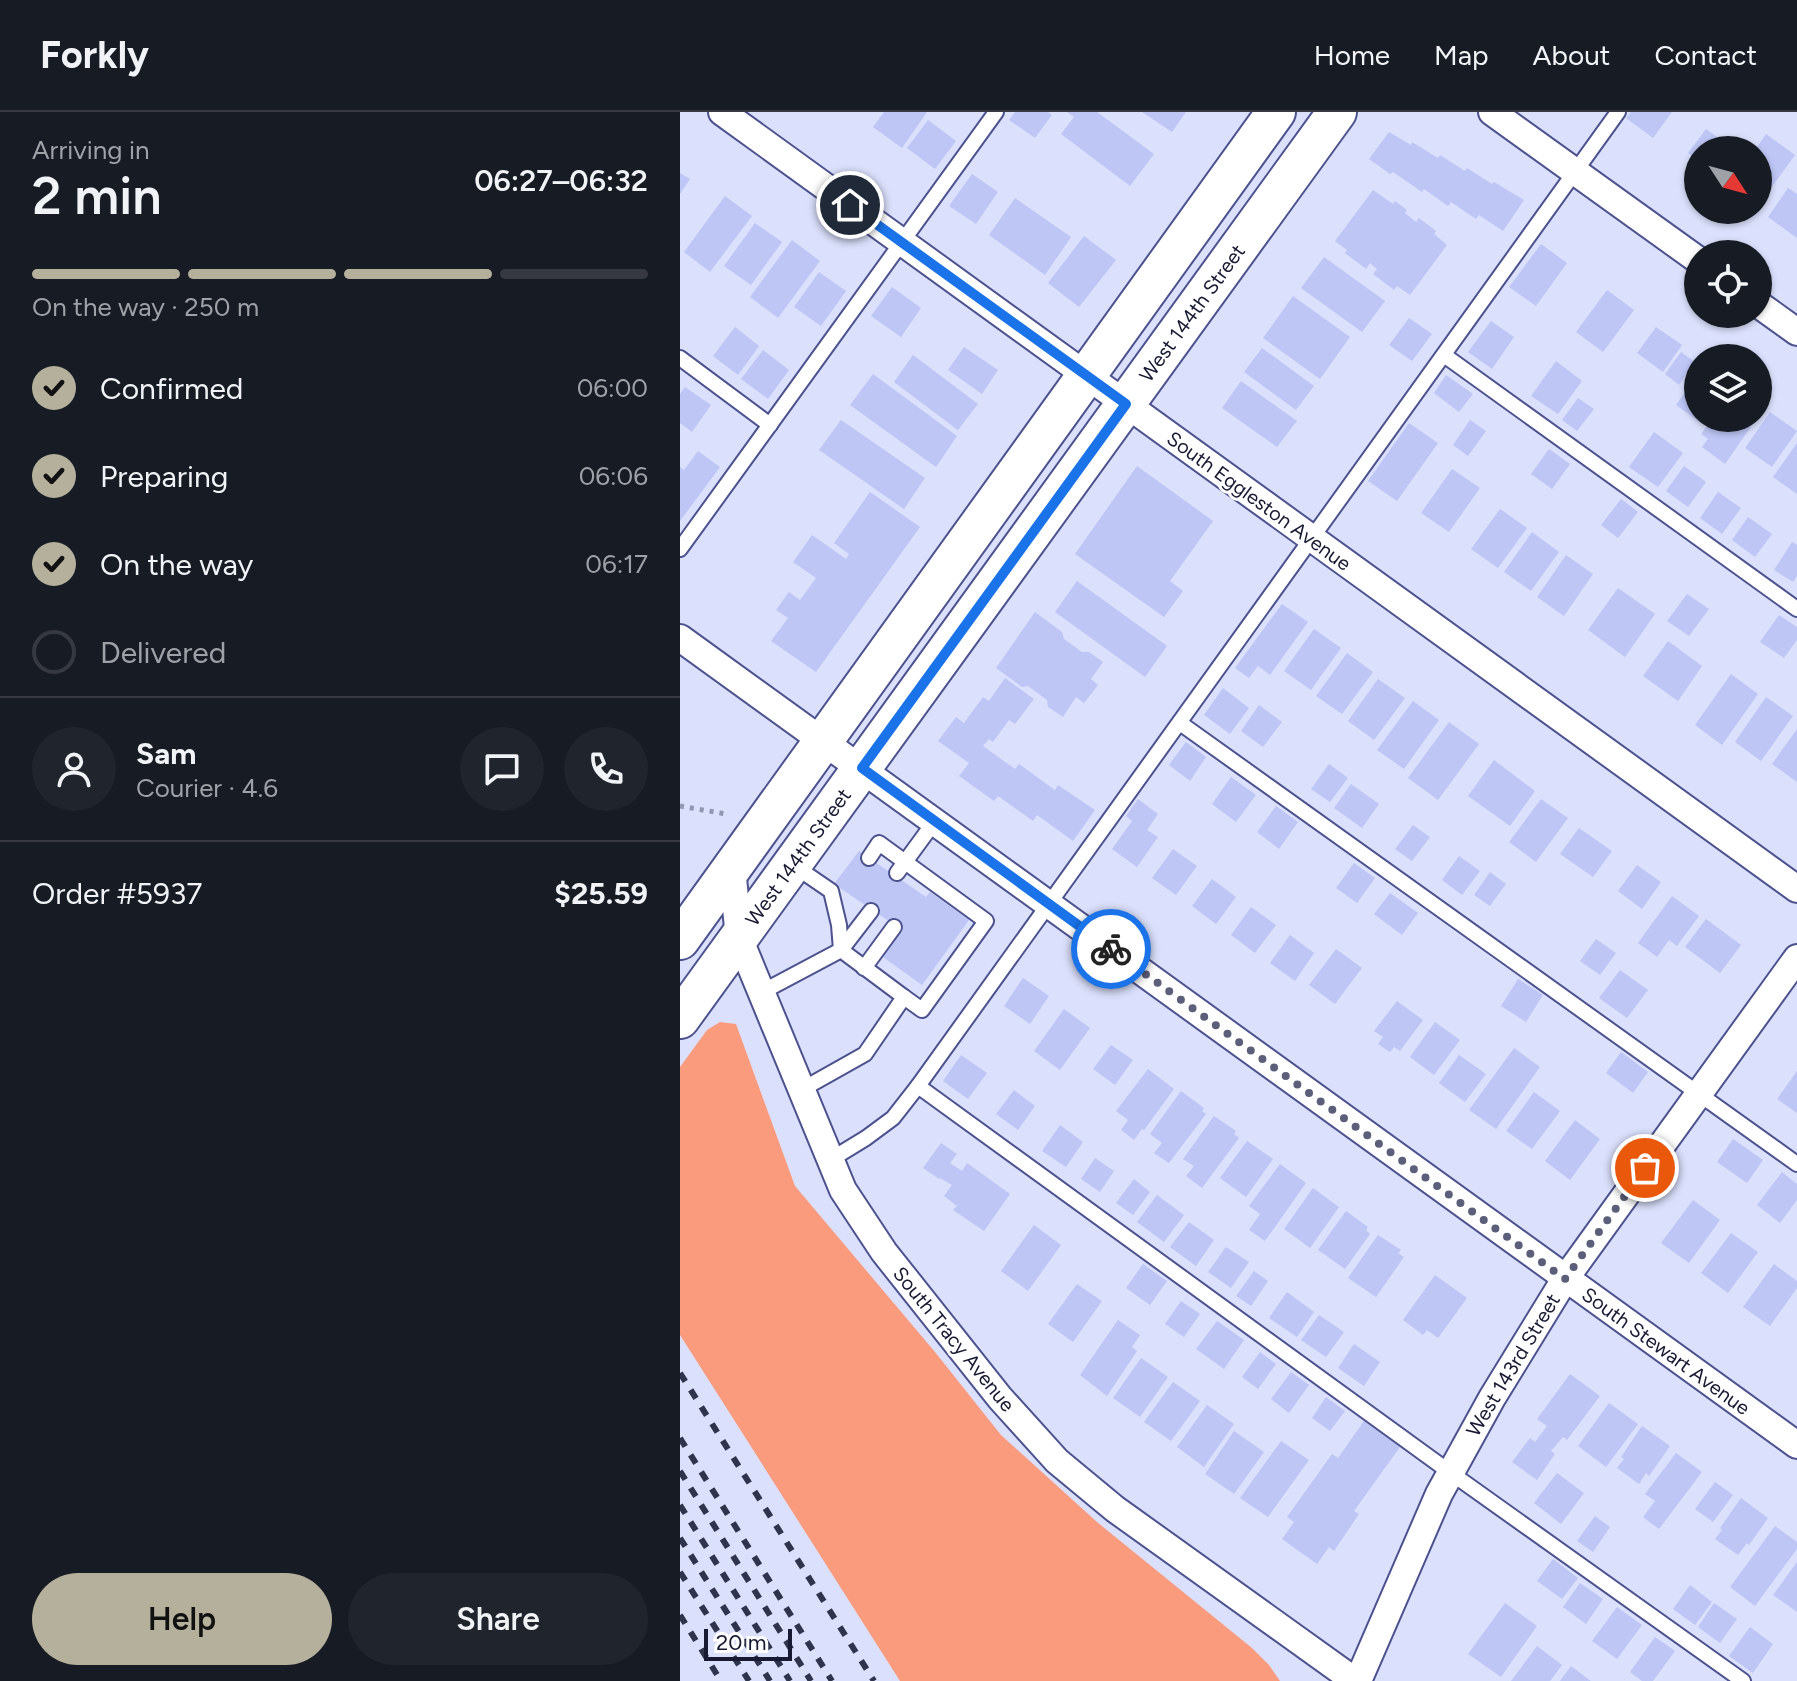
<!DOCTYPE html>
<html lang="en">
<head>
<meta charset="utf-8">
<style>
  :root { --surface:#171b24; --page:#20242c; --text:#f1f3f6; --muted:#9ea1a6; --line:#363941; --accent:#b4b09b }
  body { margin:0; font-family:Figtree,sans-serif; background:var(--page); color:var(--text); height:100vh; display:flex; flex-direction:column; font-size:30px; white-space:nowrap }
  * { box-sizing:border-box; margin:0 }
  p { font-size:26px; color:var(--muted) }
  .icon { flex:none; width:44px; height:44px; fill:none; stroke:currentColor; stroke-width:2; stroke-linecap:round; stroke-linejoin:round }
  .map { position:relative; flex:1; overflow:hidden }
  .side { display:flex; flex-direction:column; background:var(--surface); width:680px }
  .side>* { flex:none }
  .needle { width:52px; rotate:126deg }
  .buttons { position:absolute; left:1004px; top:24px; display:grid; gap:16px }
  .buttons a { display:grid; place-items:center; width:88px; height:88px; border-radius:50%; background:var(--surface); box-shadow:0 2px 6px #0004; font-size:40px }
  .scale { position:absolute; left:24px; bottom:20px; width:88px; box-sizing:border-box; padding-left:8px; border:4px solid #171a32; border-top:0; font-size:22px; line-height:28px; white-space:nowrap; color:#171a32; -webkit-text-stroke:6px #fff; paint-order:stroke }
  .pin { position:absolute; display:grid; place-items:center; width:68px; height:68px; color:#fff; margin:-34px; border:4px solid #fff; border-radius:50%; box-shadow:0 2px 8px #0007 }
  .courier { position:absolute; display:grid; place-items:center; width:80px; height:80px; margin:-40px; border:6px solid #1a73e8; border-radius:50%; background:#fff; color:#222; box-shadow:0 2px 10px #0007 }
  .summary em { font-style:normal; font-weight:600 }
  .summary div { display:flex; flex-direction:column-reverse }
  .summary { display:flex; align-items:center; justify-content:space-between; height:136px; padding:0 32px }
  h1 { font-size:52px; font-weight:600; line-height:60px }
  .bar { display:grid; grid-template-columns:repeat(4,1fr); gap:12px 8px; align-content:center; height:96px; padding:0 32px }
  .bar i { height:10px; border-radius:6px; background:var(--line) }
  .bar .on { background:var(--accent) }
  .bar p { grid-column:span 4 }
  .line { display:flex; align-items:center; gap:20px; padding:0 32px; border-top:2px solid var(--line) }
  .line div { flex:1 }
  .round { display:grid; place-items:center; flex:none; width:84px; height:84px; border-radius:42px; background:var(--page) }
  ol { padding:0 32px; list-style:none }
  li { display:flex; align-items:center; gap:24px; height:88px }
  li p { margin-inline-start:auto }
  li .icon { padding:8px; border-radius:50%; background:var(--accent); color:#111; stroke-width:4 }
  li:last-child { color:var(--muted) }
  li i { width:44px; height:44px; border:4px solid var(--line); border-radius:50% }
  .cta { display:flex; gap:16px; margin-top:auto; padding:16px 32px }
  .cta a { flex:1; height:92px; border-radius:48px; background:var(--accent); color:#111; font-size:32px; font-weight:600; line-height:92px; text-align:center }
  .cta a+a { background:var(--page); color:var(--text) }
  header { display:flex; align-items:center; gap:48px; box-sizing:border-box; height:112px; padding:0 40px; background:var(--surface); border-bottom:2px solid var(--line) }
  header strong { font-size:38px }
  nav { display:flex; gap:44px; margin-inline-start:auto; font-size:28px }
  main { display:flex; flex:1; min-height:0 }
  .map>svg:first-child { display:block }
  .green { fill:#fb9b7e }
  .building { fill:#bec6f6 }
  .lines { fill:none; stroke-linecap:round; stroke-linejoin:round }
  .lane-casing { stroke:#4c528d; stroke-width:18 }
  .street-casing { stroke:#4c528d; stroke-width:30 }
  .secondary-casing { stroke:#4c528d; stroke-width:42 }
  .path { stroke:#9296b0; stroke-width:5; stroke-dasharray:4 6; stroke-linecap:butt }
  .lane { stroke:#fff; stroke-width:14 }
  .street { stroke:#fff; stroke-width:26 }
  .secondary { stroke:#fff; stroke-width:38 }
  .rail { stroke:#2f334b; stroke-width:6; stroke-dasharray:10 10; stroke-linecap:butt }
  .done { stroke:#5c5f79; stroke-width:8; stroke-dasharray:0 14.4 }
  .route { stroke:#1a73e8; stroke-width:10 }
  .labels { text-anchor:middle; dominant-baseline:central; stroke-width:6; stroke-linejoin:round; paint-order:stroke }
  .street-label { font-size:20px; fill:#171a32; stroke:#fff }
</style>
</head>
<body>
<header>
<strong>Forkly</strong>
<nav><a>Home</a><a>Map</a><a>About</a><a>Contact</a></nav>
</header>
<main>
<section class="side">
<div class="summary"><div><h1>2 min</h1><p>Arriving in</p></div><em>06:27–06:32</em></div>
<div class="bar"><i class="on"></i><i class="on"></i><i class="on"></i><i></i><p>On the way · 250 m</p></div>
<ol>
<li><svg class="icon" aria-label="check" viewBox="0 0 24 24"><path d="M5 12l5 5 9-10"/></svg>Confirmed<p>06:00</p></li>
<li><svg class="icon" aria-label="check" viewBox="0 0 24 24"><path d="M5 12l5 5 9-10"/></svg>Preparing<p>06:06</p></li>
<li><svg class="icon" aria-label="check" viewBox="0 0 24 24"><path d="M5 12l5 5 9-10"/></svg>On the way<p>06:17</p></li>
<li><i></i>Delivered</li>
</ol>
<div class="line" style="height:144px"><a class="round"><svg class="icon" aria-label="person" viewBox="0 0 24 24"><circle cx="12" cy="8" r="4"/><path d="M4 21q1-7 8-7t8 7"/></svg></a><div><b>Sam</b><p>Courier · 4.6</p></div><a class="round"><svg class="icon" aria-label="chat" viewBox="0 0 24 24"><path d="M4 5h16v11H9l-5 4z"/></svg></a><a class="round"><svg class="icon" aria-label="phone" viewBox="0 0 24 24"><path d="M5 4h4l2 5-3 2q2 4 5 5l2-3 5 2v4C11 20 4 13 5 4z"/></svg></a></div>
<div class="line" style="height:104px"><div>Order #5937</div><b>$25.59</b></div>
<div class="cta"><a>Help</a><a>Share</a></div>
</section>
<div class="map">
<svg width="1117" height="1569" viewBox="0 0 1117 1569">
  <rect width="100%" height="100%" fill="#dbe0fc"/>
  <polygon class="green" points="40,910 56,912 115,1074 255,1240 321,1323 417,1410 572,1536 589,1553 600,1569 220,1569 0,1223 0,955 27,918"/>
  <g class="building">
    <polygon points="204,0 247,0 222,36 193,15"/>
    <polygon points="335,0 368,0 372,3 355,26 329,8"/>
    <polygon points="387,0 417,0 474,42 450,74 381,22 394,5"/>
    <polygon points="462,0 506,0 492,20"/>
    <polygon points="951,0 992,0 973,26 946,6"/>
    <polygon points="248,8 276,29 255,57 227,36"/>
    <polygon points="1026,17 1055,38 1018,38 1018,49 1008,41"/>
    <polygon points="709,20 731,33 732,30 758,46 760,43 785,59 787,56 812,72 814,70 844,88 823,119 799,103 796,107 771,90 768,94 744,77 742,80 713,60 710,62 689,47"/>
    <polygon points="1086,22 1115,43 1078,94 1078,38 1075,38"/>
    <polygon points="0,61 10,67 0,82"/>
    <polygon points="292,62 318,80 296,112 269,94"/>
    <polygon points="1108,76 1117,82 1117,126 1088,105"/>
    <polygon points="693,78 713,92 715,89 727,98 725,101 736,110 739,106 756,119 754,122 767,133 730,183 717,174 714,178 693,162 697,157 690,151 686,157 665,141 667,138 655,129"/>
    <polygon points="45,84 72,104 30,160 4,140"/>
    <polygon points="335,86 391,125 365,163 309,123"/>
    <polygon points="75,111 102,130 71,173 44,154"/>
    <polygon points="404,124 436,148 399,195 368,171"/>
    <polygon points="112,128 140,149 98,206 70,185"/>
    <polygon points="861,132 887,151 856,194 829,175"/>
    <polygon points="644,145 705,189 682,220 621,176"/>
    <polygon points="139,160 166,179 141,214 114,195"/>
    <polygon points="212,175 241,196 221,225 191,204"/>
    <polygon points="927,178 954,198 923,240 896,220"/>
    <polygon points="613,184 670,225 640,267 583,226"/>
    <polygon points="729,206 752,222 732,249 709,233"/>
    <polygon points="811,209 834,225 812,257 788,240"/>
    <polygon points="55,215 79,234 58,263 33,244"/>
    <polygon points="976,215 1002,233 983,260 957,241"/>
    <polygon points="284,235 318,258 302,282 268,258"/>
    <polygon points="582,236 634,274 616,298 564,260"/>
    <polygon points="83,238 109,258 88,287 61,267"/>
    <polygon points="1001,240 1015,250 999,273 985,262"/>
    <polygon points="233,243 298,292 278,318 214,270"/>
    <polygon points="876,249 902,269 878,302 851,284"/>
    <polygon points="193,262 277,324 256,355 170,293"/>
    <polygon points="1018,262 1018,306 1026,306 1022,312 996,293"/>
    <polygon points="766,263 793,282 779,300 754,281"/>
    <polygon points="561,269 617,309 597,335 542,296"/>
    <polygon points="5,275 31,293 12,320 0,311 0,282"/>
    <polygon points="1078,283 1088,291 1078,305"/>
    <polygon points="898,286 914,297 897,319 882,308"/>
    <polygon points="1090,300 1117,319 1092,355 1065,336"/>
    <polygon points="1033,306 1077,306 1045,352 1022,335 1028,327 1021,322"/>
    <polygon points="161,308 245,366 224,397 139,338"/>
    <polygon points="790,308 806,319 788,344 773,333"/>
    <polygon points="729,311 758,331 717,389 688,369"/>
    <polygon points="974,320 1003,341 978,375 949,355"/>
    <polygon points="1117,331 1117,382 1093,365"/>
    <polygon points="869,337 890,352 872,377 851,362"/>
    <polygon points="18,339 40,355 0,409 0,355 4,358"/>
    <polygon points="457,354 533,409 490,469 503,479 484,505 395,442"/>
    <polygon points="1004,354 1026,370 1008,395 986,379"/>
    <polygon points="772,357 800,376 769,420 741,401"/>
    <polygon points="190,380 240,415 136,560 91,529 108,506 96,498 109,480 120,488 136,466 113,450 132,423 166,447 169,442 154,431"/>
    <polygon points="1038,380 1061,396 1042,422 1020,406"/>
    <polygon points="941,387 958,400 938,426 921,413"/>
    <polygon points="820,397 847,416 818,456 791,437"/>
    <polygon points="1068,405 1092,422 1075,445 1052,428"/>
    <polygon points="852,420 879,440 851,479 824,460"/>
    <polygon points="1112,430 1117,433 1117,464 1113,470 1094,458"/>
    <polygon points="886,443 913,462 884,504 857,485"/>
    <polygon points="397,469 487,534 465,565 375,500"/>
    <polygon points="938,476 975,502 945,545 908,518"/>
    <polygon points="1007,482 1029,497 1009,524 987,509"/>
    <polygon points="602,492 628,510 590,563 578,554 569,566 555,556"/>
    <polygon points="355,500 382,520 384,527 402,540 409,540 423,550 411,567 418,573 404,591 396,585 383,605 368,595 367,588 348,574 342,575 316,556"/>
    <polygon points="1099,503 1117,515 1117,528 1104,546 1080,530"/>
    <polygon points="634,517 661,536 631,578 604,559"/>
    <polygon points="988,529 1022,554 998,589 963,564"/>
    <polygon points="667,541 693,560 662,602 636,584"/>
    <polygon points="1051,562 1078,582 1042,633 1015,613"/>
    <polygon points="325,566 354,587 335,612 329,608 313,630 309,627 303,634 335,657 339,652 375,678 378,673 415,698 393,729 357,703 353,709 318,684 314,689 279,664 289,651 258,629 276,605 284,611 303,585 309,589"/>
    <polygon points="698,567 725,586 694,628 668,609"/>
    <polygon points="543,576 569,596 550,622 524,603"/>
    <polygon points="1086,585 1113,604 1081,649 1055,630"/>
    <polygon points="733,589 759,608 724,657 697,638"/>
    <polygon points="579,593 602,610 583,635 561,619"/>
    <polygon points="769,610 799,632 758,688 728,666"/>
    <polygon points="1117,617 1117,670 1092,652"/>
    <polygon points="506,630 526,645 510,669 489,653"/>
    <polygon points="814,648 855,679 830,714 788,684"/>
    <polygon points="649,652 668,666 650,690 631,677"/>
    <polygon points="551,665 576,683 556,710 532,692"/>
    <polygon points="671,672 699,692 682,716 654,696"/>
    <polygon points="458,687 478,702 467,718 478,725 457,755 432,737 452,709 446,704"/>
    <polygon points="861,687 888,706 856,750 829,730"/>
    <polygon points="596,694 618,710 599,737 577,720"/>
    <polygon points="733,713 750,725 732,749 715,737"/>
    <polygon points="899,716 932,739 913,765 880,742"/>
    <polygon points="493,737 517,754 496,783 472,766"/>
    <polygon points="179,739 246,785 250,780 289,808 242,873 203,845 222,818 154,772"/>
    <polygon points="779,744 800,759 782,783 762,768"/>
    <polygon points="674,751 695,766 677,791 656,776"/>
    <polygon points="957,753 981,770 962,797 938,779"/>
    <polygon points="810,760 826,772 810,794 794,783"/>
    <polygon points="532,767 556,785 536,812 512,794"/>
    <polygon points="710,781 738,801 722,823 694,802"/>
    <polygon points="992,784 1019,804 997,834 989,828 977,845 958,831"/>
    <polygon points="571,795 596,813 575,841 551,823"/>
    <polygon points="1026,807 1061,833 1040,861 1005,835"/>
    <polygon points="610,823 634,841 615,869 590,851"/>
    <polygon points="916,827 936,841 920,863 900,849"/>
    <polygon points="656,837 682,856 655,892 629,873"/>
    <polygon points="940,858 968,878 947,906 919,886"/>
    <polygon points="343,866 369,884 350,912 324,894"/>
    <polygon points="838,867 863,883 846,910 821,894"/>
    <polygon points="717,889 743,908 720,939 714,935 710,940 698,932 703,925 694,919"/>
    <polygon points="384,897 410,916 380,958 354,939"/>
    <polygon points="755,910 780,928 754,963 730,945"/>
    <polygon points="431,933 453,948 435,973 413,957"/>
    <polygon points="834,936 860,955 816,1017 789,998"/>
    <polygon points="941,940 968,960 953,981 926,961"/>
    <polygon points="281,943 307,961 288,987 263,969"/>
    <polygon points="779,943 806,962 785,990 759,971"/>
    <polygon points="468,957 494,977 464,1018 462,1017 454,1028 441,1018 448,1008 436,999"/>
    <polygon points="1117,959 1117,1001 1097,987"/>
    <polygon points="334,978 355,994 338,1018 316,1002"/>
    <polygon points="501,979 524,996 522,999 526,1002 489,1051 474,1041 482,1031 470,1022"/>
    <polygon points="854,980 880,999 852,1037 826,1019"/>
    <polygon points="534,1004 556,1019 554,1022 559,1026 522,1076 506,1064 514,1054 503,1047"/>
    <polygon points="895,1008 920,1027 890,1068 865,1049"/>
    <polygon points="380,1013 403,1030 386,1055 362,1039"/>
    <polygon points="1053,1027 1083,1048 1067,1071 1037,1050"/>
    <polygon points="567,1029 593,1047 566,1085 540,1066"/>
    <polygon points="261,1031 277,1042 270,1051 282,1059 287,1051 330,1082 304,1119 273,1098 277,1094 264,1084 272,1073 260,1066 259,1067 243,1056"/>
    <polygon points="415,1046 434,1059 420,1080 401,1067"/>
    <polygon points="600,1052 626,1071 585,1129 569,1118 580,1102 569,1094"/>
    <polygon points="1102,1060 1117,1072 1117,1088 1100,1111 1077,1093"/>
    <polygon points="454,1067 470,1080 453,1103 436,1091"/>
    <polygon points="633,1076 659,1095 630,1136 604,1117"/>
    <polygon points="477,1083 504,1103 484,1130 457,1110"/>
    <polygon points="1013,1088 1040,1108 1009,1151 981,1131"/>
    <polygon points="666,1099 688,1115 686,1118 690,1122 665,1157 638,1138"/>
    <polygon points="509,1110 534,1128 516,1154 490,1135"/>
    <polygon points="354,1113 381,1133 348,1179 321,1159"/>
    <polygon points="1051,1121 1078,1140 1048,1181 1021,1161"/>
    <polygon points="698,1123 721,1138 718,1141 724,1145 696,1185 668,1166"/>
    <polygon points="546,1135 569,1150 551,1176 528,1160"/>
    <polygon points="463,1152 487,1169 470,1193 446,1176"/>
    <polygon points="1094,1152 1117,1169 1117,1176 1090,1214 1063,1195"/>
    <polygon points="574,1159 588,1169 571,1194 556,1184"/>
    <polygon points="755,1163 787,1186 758,1226 747,1218 743,1223 723,1208"/>
    <polygon points="397,1172 422,1189 393,1230 368,1212"/>
    <polygon points="607,1180 634,1200 617,1225 589,1206"/>
    <polygon points="501,1189 520,1202 504,1225 485,1212"/>
    <polygon points="639,1203 664,1220 646,1245 621,1228"/>
    <polygon points="438,1208 460,1223 452,1235 457,1239 427,1284 400,1263"/>
    <polygon points="537,1209 564,1228 544,1257 516,1237"/>
    <polygon points="674,1232 700,1250 684,1274 658,1256"/>
    <polygon points="580,1240 596,1252 578,1277 562,1265"/>
    <polygon points="461,1246 488,1265 460,1305 433,1286"/>
    <polygon points="611,1260 629,1273 609,1301 591,1287"/>
    <polygon points="890,1262 920,1284 887,1328 883,1325 871,1339 875,1342 857,1368 832,1350 850,1326 855,1330 867,1314 857,1307"/>
    <polygon points="493,1270 520,1289 491,1329 464,1310"/>
    <polygon points="646,1285 665,1299 650,1319 632,1306"/>
    <polygon points="929,1291 958,1312 926,1355 898,1334"/>
    <polygon points="527,1293 554,1312 524,1355 497,1335"/>
    <polygon points="684,1309 720,1335 674,1399 679,1402 654,1439 649,1435 637,1452 602,1427 614,1410 607,1405 652,1342 658,1346"/>
    <polygon points="962,1314 990,1334 969,1364 966,1361 959,1372 937,1356 944,1347 941,1345"/>
    <polygon points="554,1319 584,1340 554,1382 525,1362"/>
    <polygon points="601,1329 629,1348 588,1405 560,1386"/>
    <polygon points="996,1341 1022,1360 979,1417 963,1405 975,1389 965,1382"/>
    <polygon points="877,1361 904,1381 881,1412 854,1391"/>
    <polygon points="1035,1370 1053,1383 1033,1410 1015,1397"/>
    <polygon points="1061,1386 1088,1406 1069,1433 1067,1431 1058,1443 1035,1427 1042,1418 1040,1416"/>
    <polygon points="915,1404 930,1415 913,1440 897,1429"/>
    <polygon points="1095,1414 1117,1430 1117,1437 1075,1494 1050,1475"/>
    <polygon points="873,1447 898,1466 882,1487 857,1469"/>
    <polygon points="1117,1450 1117,1500 1093,1483"/>
    <polygon points="900,1471 923,1487 906,1512 883,1495"/>
    <polygon points="1010,1473 1032,1490 1015,1513 993,1497"/>
    <polygon points="825,1491 857,1514 821,1565 788,1542"/>
    <polygon points="1034,1491 1057,1507 1040,1531 1018,1515"/>
    <polygon points="937,1495 962,1513 937,1547 912,1529"/>
    <polygon points="1070,1515 1093,1532 1073,1561 1049,1544"/>
    <polygon points="975,1525 995,1539 973,1569 962,1569 950,1560"/>
    <polygon points="857,1534 882,1553 870,1569 831,1569"/>
    <polygon points="891,1554 911,1569 880,1569"/>
  </g>
  <g class="lines">
    <g class="lane-casing">
      <g id="lane">
        <polyline points="764,243 1117,497"/>
        <polyline points="0,246 90,313"/>
        <polyline points="0,437 316,0"/>
        <polyline points="500,611 1117,1052"/>
        <polyline points="189,746 199,731 306,809 242,898 224,885"/>
        <polyline points="217,761 255,709"/>
        <polyline points="184,856 214,815"/>
        <polyline points="82,880 161,838 159,813 151,779 113,753"/>
        <polyline points="238,974 771,1361 1063,1569"/>
        <polyline points="121,978 185,942 224,885 161,838 191,799"/>
        <polyline points="150,1048 186,1026 213,1006 238,974 938,0"/>
      </g>
    </g>
    <g class="street-casing">
      <g id="street">
        <polyline points="42,0 1117,777"/>
        <polyline points="812,0 1018,148"/>
        <polyline points="1078,192 1117,220"/>
        <polyline points="0,526 1117,1333"/>
        <polyline points="52,756 59,826 163,1078 204,1140 320,1286 377,1349 435,1397 675,1569"/>
        <polyline points="678,1569 759,1382 812,1286 885,1167 1117,846"/>
      </g>
    </g>
    <g class="secondary-casing">
      <g id="secondary">
        <polyline points="0,828 596,0"/>
        <polyline points="0,907 657,0"/>
      </g>
    </g>
    <polyline class="path" points="0,694 46,702"/>
    <use href="#lane" class="lane"/>
    <use href="#street" class="street"/>
    <use href="#secondary" class="secondary"/>
    <g class="rail">
      <polyline points="0,1261 194,1569"/>
      <polyline points="0,1326 152,1569"/>
      <polyline points="0,1359 131,1569"/>
      <polyline points="0,1393 110,1569"/>
      <polyline points="0,1426 90,1569"/>
      <polyline points="0,1460 69,1569"/>
      <polyline points="0,1503 41,1569"/>
    </g>
  </g>
  <g class="lines">
    <polyline class="done" points="431,837 885,1167 965,1056"/>
    <polyline class="route" points="170,93 446,292 182,656 431,837"/>
  </g>
  <g class="labels">
    <g class="street-label">
      <text transform="translate(512 201) rotate(-54)">West 144th Street</text>
      <text transform="translate(579 389) rotate(36)">South Eggleston Avenue</text>
      <text transform="translate(118 745) rotate(-54)">West 144th Street</text>
      <text transform="translate(274 1227) rotate(51)">South Tracy Avenue</text>
      <text transform="translate(986 1239) rotate(36)">South Stewart Avenue</text>
      <text transform="translate(833 1253) rotate(-59)">West 143rd Street</text>
    </g>
  </g>
</svg>
<div class="buttons">
<a><svg class="needle" viewBox="-14 -14 28 28"><path d="M0-13l5 13h-10z" fill="#e53935"/><path d="M0 13l5-13h-10z" fill="#9ea1a6"/></svg></a>
<a><svg class="icon" aria-label="locate" viewBox="0 0 24 24"><circle cx="12" cy="12" r="6"/><path d="M12 2v4M12 18v4M2 12h4M18 12h4"/></svg></a>
<a><svg class="icon" aria-label="layers" viewBox="0 0 24 24"><path d="M12 4l9 5-9 5-9-5zM3 14l9 5 9-5"/></svg></a>
</div>
<div class="scale">20 m</div>
<div class="pin" style="left:965px;top:1056px;background:#ea580c"><svg class="icon" aria-label="bag" viewBox="0 0 24 24"><path d="M5 8h14l-1 12H6zM9 8a3 3 0 0 1 6 0"/></svg></div>
<div class="pin" style="left:170px;top:93px;background:#1f2937"><svg class="icon" aria-label="home" viewBox="0 0 24 24"><path d="M3 11l9-7 9 7M6 9v11h12V9"/></svg></div>
<div class="courier" style="left:431px;top:837px"><svg class="icon" aria-label="bike" viewBox="0 0 24 24"><circle cx="6" cy="16" r="4"/><circle cx="18" cy="16" r="4"/><path d="M6 16l4-8h5l3 8M10 8l3 8H6M13 5h3"/></svg></div>
</div>
</main>
</body>
</html>
